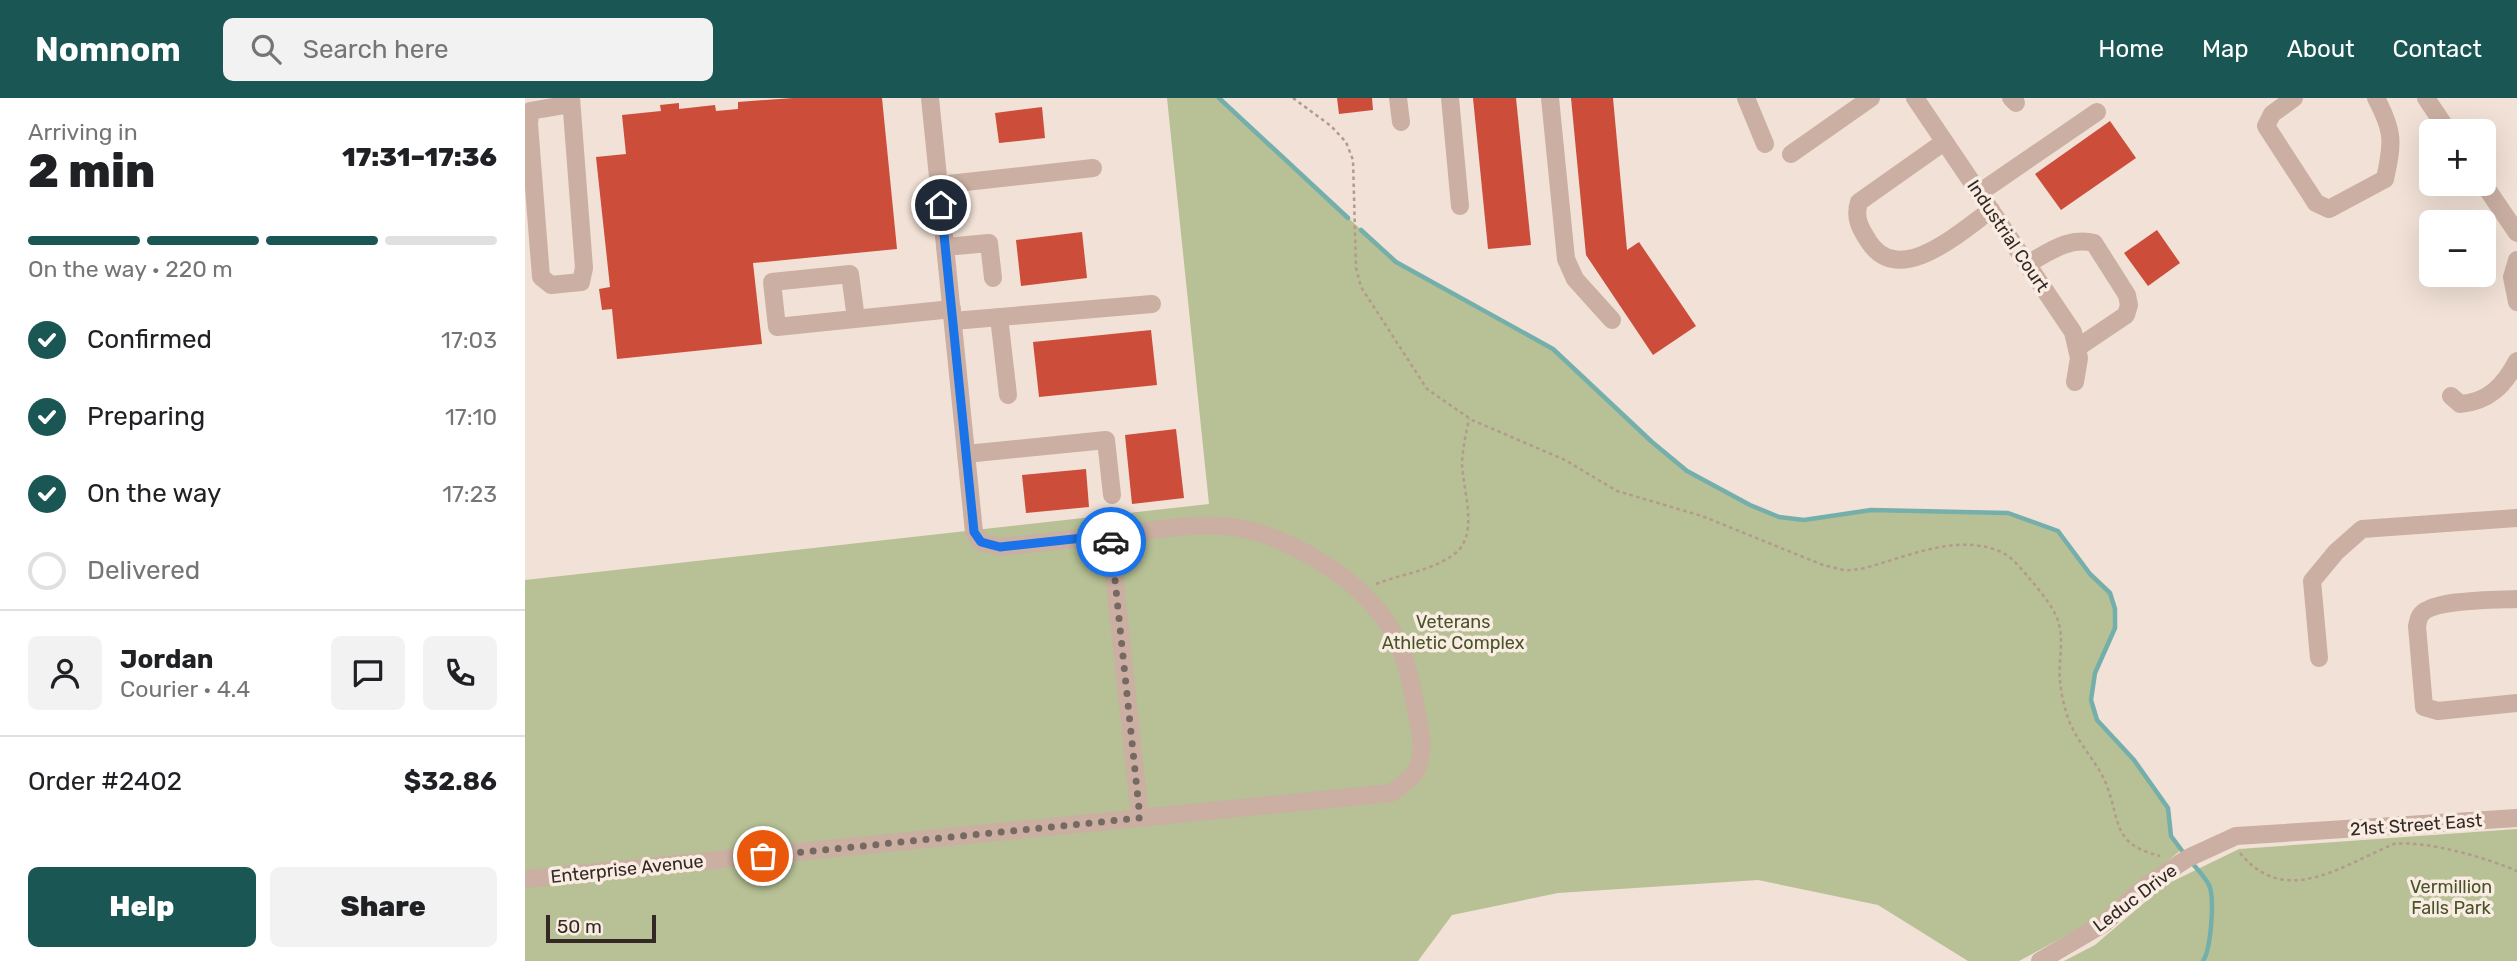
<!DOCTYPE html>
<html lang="en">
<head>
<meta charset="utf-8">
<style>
  :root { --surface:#fff; --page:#f2f2f2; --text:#202124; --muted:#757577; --line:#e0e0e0; --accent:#195654 }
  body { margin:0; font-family:Rubik,sans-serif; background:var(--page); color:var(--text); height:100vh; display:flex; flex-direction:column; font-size:26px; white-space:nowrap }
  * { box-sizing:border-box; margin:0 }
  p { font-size:23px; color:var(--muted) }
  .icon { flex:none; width:38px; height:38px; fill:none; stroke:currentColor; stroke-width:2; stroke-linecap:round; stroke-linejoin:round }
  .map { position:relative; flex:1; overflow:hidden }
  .details { display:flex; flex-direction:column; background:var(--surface); width:525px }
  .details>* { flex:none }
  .controls { position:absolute; left:1894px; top:21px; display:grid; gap:14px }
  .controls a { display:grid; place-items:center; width:77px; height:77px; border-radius:10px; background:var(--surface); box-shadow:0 7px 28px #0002; font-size:35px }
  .scale { position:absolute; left:21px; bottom:18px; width:110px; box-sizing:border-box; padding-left:7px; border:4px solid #342824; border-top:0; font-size:19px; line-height:24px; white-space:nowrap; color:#342824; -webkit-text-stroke:5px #f9ece2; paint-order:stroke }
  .pin { position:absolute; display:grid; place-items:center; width:60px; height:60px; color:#fff; margin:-30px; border:4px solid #fff; border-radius:50%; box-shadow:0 2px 7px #0007 }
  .courier { position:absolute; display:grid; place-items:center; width:70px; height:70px; margin:-35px; border:5px solid #1a73e8; border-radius:50%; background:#fff; color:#222; box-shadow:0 2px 9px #0007 }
  .summary em { font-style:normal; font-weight:800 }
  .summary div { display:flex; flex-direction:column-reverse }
  .summary { display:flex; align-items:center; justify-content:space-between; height:119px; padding:0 28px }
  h1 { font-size:46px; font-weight:800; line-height:52px }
  .bar { display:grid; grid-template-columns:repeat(4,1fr); gap:10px 7px; align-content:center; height:84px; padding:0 28px }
  .bar i { height:9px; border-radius:5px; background:var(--line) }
  .bar .on { background:var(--accent) }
  .bar p { grid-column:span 4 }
  .line { display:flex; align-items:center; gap:18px; padding:0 28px; border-top:2px solid var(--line) }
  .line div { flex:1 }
  .round { display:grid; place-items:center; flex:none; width:74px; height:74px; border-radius:10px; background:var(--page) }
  ol { padding:0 28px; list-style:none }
  li { display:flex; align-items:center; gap:21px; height:77px }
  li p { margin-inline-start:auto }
  li .icon { padding:7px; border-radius:50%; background:var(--accent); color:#fff; stroke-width:4 }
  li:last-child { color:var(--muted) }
  li i { width:38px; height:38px; border:4px solid var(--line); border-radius:50% }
  .action { display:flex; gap:14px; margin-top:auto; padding:14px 28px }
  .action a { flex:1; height:80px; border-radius:10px; background:var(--accent); color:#fff; font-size:28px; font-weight:800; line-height:80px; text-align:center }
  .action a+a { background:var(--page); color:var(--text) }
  header { display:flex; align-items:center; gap:42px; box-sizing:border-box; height:98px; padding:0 35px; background:var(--accent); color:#fff }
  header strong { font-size:33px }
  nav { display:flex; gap:38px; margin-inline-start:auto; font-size:24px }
  .search { width:490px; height:63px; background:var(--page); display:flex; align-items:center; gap:18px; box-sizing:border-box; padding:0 24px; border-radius:10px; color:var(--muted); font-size:26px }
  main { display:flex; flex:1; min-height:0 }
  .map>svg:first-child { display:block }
  .green { fill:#b7c195 }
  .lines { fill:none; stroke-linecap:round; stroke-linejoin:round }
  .stream { stroke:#74afab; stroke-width:4.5 }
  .building { fill:#cb4d3a }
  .path { stroke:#b5998c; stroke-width:2.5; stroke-dasharray:3.5 3.5; stroke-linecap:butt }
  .minor { stroke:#caafa2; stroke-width:18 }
  .done { stroke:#766962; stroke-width:7; stroke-dasharray:0 12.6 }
  .route { stroke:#1a73e8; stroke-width:9 }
  .labels { text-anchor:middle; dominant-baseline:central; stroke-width:7; stroke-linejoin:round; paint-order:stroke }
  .street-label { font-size:18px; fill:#342824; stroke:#f9ece2 }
  .park-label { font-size:18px; fill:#485327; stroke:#f9ece2 }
</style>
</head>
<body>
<header>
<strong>Nomnom</strong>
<div class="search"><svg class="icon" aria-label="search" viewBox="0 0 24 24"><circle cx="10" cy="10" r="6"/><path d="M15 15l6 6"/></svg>Search here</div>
<nav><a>Home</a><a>Map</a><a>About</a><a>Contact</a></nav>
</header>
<main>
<section class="details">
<div class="summary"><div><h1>2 min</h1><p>Arriving in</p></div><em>17:31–17:36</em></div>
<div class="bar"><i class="on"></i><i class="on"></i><i class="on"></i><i></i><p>On the way · 220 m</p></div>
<ol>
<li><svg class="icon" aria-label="check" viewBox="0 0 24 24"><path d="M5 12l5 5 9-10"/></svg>Confirmed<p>17:03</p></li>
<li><svg class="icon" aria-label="check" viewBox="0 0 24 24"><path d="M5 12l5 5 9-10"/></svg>Preparing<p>17:10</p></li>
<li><svg class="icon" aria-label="check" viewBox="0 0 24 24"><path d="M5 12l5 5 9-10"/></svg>On the way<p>17:23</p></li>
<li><i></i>Delivered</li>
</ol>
<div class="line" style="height:126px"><a class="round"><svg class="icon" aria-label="person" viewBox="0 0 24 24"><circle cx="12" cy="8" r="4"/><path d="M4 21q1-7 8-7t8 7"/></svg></a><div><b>Jordan</b><p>Courier · 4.4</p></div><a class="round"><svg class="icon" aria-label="chat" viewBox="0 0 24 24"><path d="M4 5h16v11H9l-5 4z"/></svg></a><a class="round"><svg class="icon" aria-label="phone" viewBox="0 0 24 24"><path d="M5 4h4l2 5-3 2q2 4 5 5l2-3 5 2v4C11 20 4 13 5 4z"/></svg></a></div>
<div class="line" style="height:91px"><div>Order #2402</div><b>$32.86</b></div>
<div class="action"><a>Help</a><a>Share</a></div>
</section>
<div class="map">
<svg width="1992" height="863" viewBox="0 0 1992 863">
  <rect width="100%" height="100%" fill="#f1e1d6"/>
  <g class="green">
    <polygon points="642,0 694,0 871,164 1028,251 1127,343 1162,373 1225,407 1254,419 1279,422 1346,412 1483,415 1533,433 1565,476 1585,495 1590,511 1590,530 1570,575 1566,602 1572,622 1609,662 1643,710 1646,738 1656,752 1570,822 1494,863 1443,863 1353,807 1233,782 1033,795 927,817 893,863 0,863 0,482 684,406"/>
    <polygon points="1992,731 1992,863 1539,863 1570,847 1640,787 1714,751"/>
  </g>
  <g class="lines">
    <g class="stream">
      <polyline points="694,0 823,120"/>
      <polyline points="836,132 871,164 1028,251 1127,344 1162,373 1225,407 1254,419 1279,422 1346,412 1483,415 1533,433 1565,476 1585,495 1590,511 1590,530 1570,575 1566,602 1572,622 1609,662 1643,710 1646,738 1661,758"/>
      <path d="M1667 765C1672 771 1680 779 1684 787 1690 800 1686 851 1678 863"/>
    </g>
  </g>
  <g class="building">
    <polygon points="268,0 357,0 372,151 228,165 237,246 92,261 87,211 77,212 74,191 85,189 71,59 101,56 97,17 136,13 135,7 154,5 154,11 190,7 191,13 213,11 213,4"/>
    <polygon points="812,0 847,0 848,12 814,16"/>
    <polygon points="948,0 991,0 1006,147 963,151"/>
    <polygon points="1046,0 1088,0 1102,152 1114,144 1171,228 1128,257 1061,157"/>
    <polygon points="517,9 520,40 474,45 470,15"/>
    <polygon points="1585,23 1611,60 1536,112 1510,76"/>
    <polygon points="1632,132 1655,165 1623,188 1599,155"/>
    <polygon points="557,134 562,180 496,188 491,142"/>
    <polygon points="626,232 632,287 514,299 508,244"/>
    <polygon points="651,331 659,400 607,406 600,337"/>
    <polygon points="561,371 564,409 501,415 497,377"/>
  </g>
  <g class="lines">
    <g class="path">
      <path d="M768 0 806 28 821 44 828 62 831 170 836 189 902 291 947 322 1040 362 1092 393 1177 418 1298 467C1305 468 1312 471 1319 472 1333 473 1347 468 1360 464 1397 453 1436 438 1474 453 1487 458 1496 471 1505 481 1515 493 1526 506 1532 520 1540 540 1533 563 1535 583 1536 595 1539 608 1543 620 1552 645 1572 663 1582 688 1596 727 1588 746 1635 758"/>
      <path d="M851 486C876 476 906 473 928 457 956 438 937 391 937 364 938 349 941 335 944 321"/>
      <path d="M1715 755C1761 811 1817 767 1869 746 1901 742 1962 760 1992 773"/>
    </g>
    <g class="minor">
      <polyline points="46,0 59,170 56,184 26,187 16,179 4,26 5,13 46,6"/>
      <polyline points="873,0 876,24"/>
      <polyline points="925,0 935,108"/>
      <polyline points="1025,0 1041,161 1050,181 1087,222"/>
      <polyline points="1221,0 1240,46"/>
      <polyline points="1390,0 1548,234 1554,260 1550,284"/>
      <polyline points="1486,0 1491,5"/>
      <path d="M1769 0 1747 16 1741 28 1791 105 1804 111 1860 81C1868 44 1869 34 1851 0"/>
      <polyline points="1901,0 1923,33"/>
      <path d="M1419 44 1334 104C1329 120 1335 130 1344 144 1375 190 1435 134 1466 112"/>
      <polyline points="1266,56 1346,0"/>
      <polyline points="1958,85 1992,135"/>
      <polyline points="414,87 568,70"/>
      <polyline points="1454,95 1572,14"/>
      <polyline points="420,149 464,145 468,180"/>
      <polyline points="1992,162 1987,179 1992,204"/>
      <path d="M1502 166C1523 155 1544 138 1569 145L1602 197 1604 207 1601 217 1552 250"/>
      <polyline points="474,219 483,297"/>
      <polyline points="331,221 325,176 247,184 252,229 427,211"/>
      <polyline points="428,223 627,206"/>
      <path d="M1926 298 1935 306C1963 304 1979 288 1992 263"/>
      <polyline points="441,356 581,342 587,397"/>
      <polyline points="585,437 615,720"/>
      <path d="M1992 501C1973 502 1904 501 1895 518 1893 521 1893 525 1892 528L1899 609 1913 613 1992 605"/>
      <polyline points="1794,560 1787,483 1811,454 1837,431 1992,420"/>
      <path d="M0 781 866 695C874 689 885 683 890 674 903 655 893 622 889 601 884 570 872 533 850 509 819 473 760 438 714 430 680 424 646 430 613 434 567 439 521 444 475 449L456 444 449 434 405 0"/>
      <polyline points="1515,863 1578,826 1622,787 1663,760 1711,738 1992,720"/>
    </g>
  </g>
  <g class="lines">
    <polyline class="done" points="238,758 615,720 586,444"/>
    <polyline class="route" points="416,107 449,434 456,444 475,449 585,437 586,444"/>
  </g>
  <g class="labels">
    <g class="street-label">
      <text transform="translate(1483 138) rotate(56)">Industrial Court</text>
      <text transform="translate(1891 727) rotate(-4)">21st Street East</text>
      <text transform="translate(102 771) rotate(-6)">Enterprise Avenue</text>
      <text transform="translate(1610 800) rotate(-37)">Leduc Drive</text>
    </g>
    <g class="park-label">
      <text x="928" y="524">Veterans<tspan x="928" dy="21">Athletic Complex</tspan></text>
      <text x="1926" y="789">Vermillion<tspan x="1926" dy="21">Falls Park</tspan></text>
    </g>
  </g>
</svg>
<div class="controls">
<a>+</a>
<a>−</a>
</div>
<div class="scale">50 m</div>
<div class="pin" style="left:238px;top:758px;background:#ea580c"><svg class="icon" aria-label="bag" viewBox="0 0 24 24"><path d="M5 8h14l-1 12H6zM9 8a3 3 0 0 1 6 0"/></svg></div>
<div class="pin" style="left:416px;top:107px;background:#1f2937"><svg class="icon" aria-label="home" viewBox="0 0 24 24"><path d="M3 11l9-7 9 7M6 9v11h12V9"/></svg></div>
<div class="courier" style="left:586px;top:444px"><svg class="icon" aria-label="car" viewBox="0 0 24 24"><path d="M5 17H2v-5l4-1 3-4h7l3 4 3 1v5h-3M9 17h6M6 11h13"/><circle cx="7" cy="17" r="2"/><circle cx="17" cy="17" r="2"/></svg></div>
</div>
</main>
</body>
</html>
